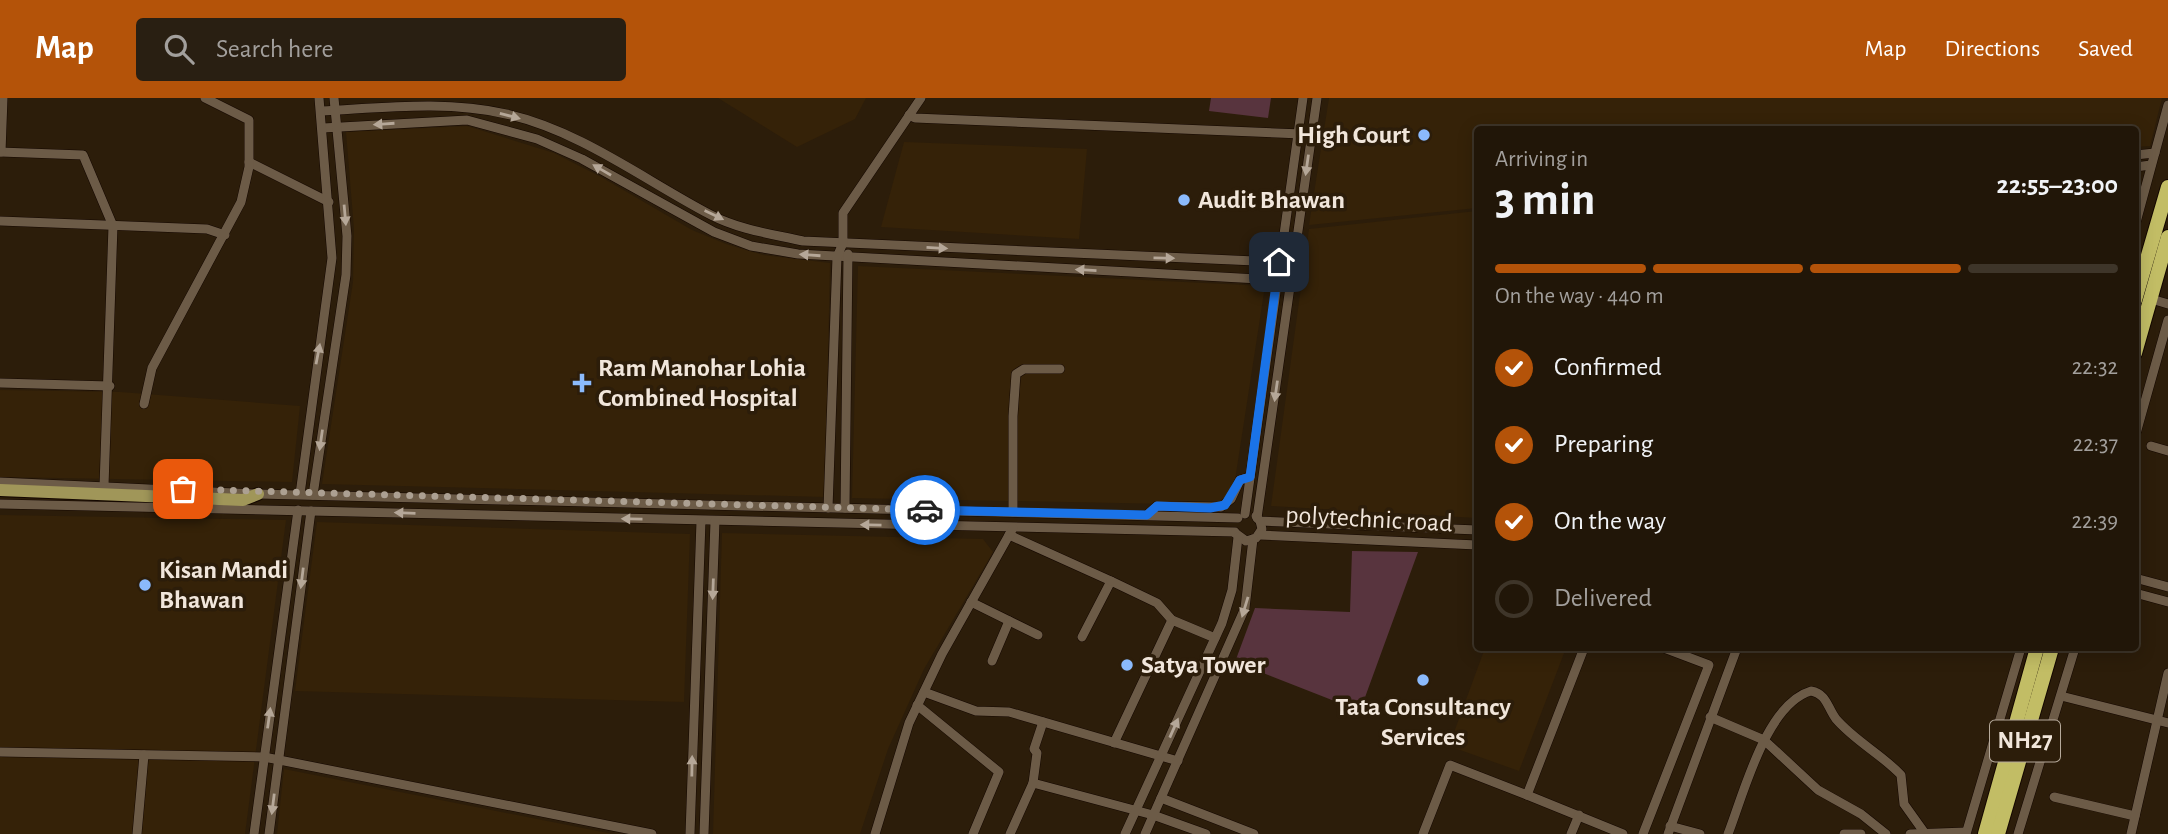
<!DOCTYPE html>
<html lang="en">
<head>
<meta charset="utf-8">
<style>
  :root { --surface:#211608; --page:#291f12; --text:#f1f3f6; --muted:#a29f9c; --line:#3e3529; --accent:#b45309 }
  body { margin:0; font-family:"Alegreya Sans",sans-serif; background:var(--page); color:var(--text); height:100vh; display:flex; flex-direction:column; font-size:26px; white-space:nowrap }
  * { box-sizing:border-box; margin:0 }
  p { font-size:23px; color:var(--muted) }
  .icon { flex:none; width:38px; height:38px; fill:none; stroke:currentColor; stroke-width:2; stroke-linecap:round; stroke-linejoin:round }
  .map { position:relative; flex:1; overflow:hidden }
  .drawer { position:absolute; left:1474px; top:28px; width:665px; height:525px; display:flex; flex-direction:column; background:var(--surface); border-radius:7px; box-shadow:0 4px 18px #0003,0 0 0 2px var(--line) }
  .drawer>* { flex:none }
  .pin { position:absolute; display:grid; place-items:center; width:60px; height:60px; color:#fff; margin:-30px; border-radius:14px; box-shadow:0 4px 10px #0006 }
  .courier { position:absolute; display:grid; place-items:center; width:70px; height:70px; margin:-35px; border:5px solid #1a73e8; border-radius:50%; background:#fff; color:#222; box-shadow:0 2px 9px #0007 }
  .headline em { font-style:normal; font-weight:700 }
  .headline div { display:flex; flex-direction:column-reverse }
  .headline { display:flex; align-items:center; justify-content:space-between; height:119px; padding:0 21px }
  h1 { font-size:46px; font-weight:700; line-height:52px }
  .bar { display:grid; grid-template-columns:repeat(4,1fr); gap:10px 7px; align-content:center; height:84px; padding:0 21px }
  .bar i { height:9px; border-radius:5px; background:var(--line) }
  .bar .selected { background:var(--accent) }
  .bar p { grid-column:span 4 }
  ol { padding:0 21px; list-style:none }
  li { display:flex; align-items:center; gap:21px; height:77px }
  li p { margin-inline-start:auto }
  li .icon { padding:7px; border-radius:50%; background:var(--accent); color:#fff; stroke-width:4 }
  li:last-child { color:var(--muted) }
  li i { width:38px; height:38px; border:4px solid var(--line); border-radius:50% }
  header { display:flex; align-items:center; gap:42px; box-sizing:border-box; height:98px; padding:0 35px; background:var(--accent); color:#fff }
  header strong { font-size:33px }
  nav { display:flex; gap:38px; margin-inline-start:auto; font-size:24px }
  .search { width:490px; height:63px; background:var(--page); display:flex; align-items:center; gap:18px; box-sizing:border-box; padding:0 24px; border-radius:7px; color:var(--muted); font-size:26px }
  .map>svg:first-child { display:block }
  .built { fill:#352208 }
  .green { fill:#58343e }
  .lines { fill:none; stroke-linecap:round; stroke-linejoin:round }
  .minor-casing { stroke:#140700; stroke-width:10 }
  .major-casing { stroke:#140700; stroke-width:14 }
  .highway-casing { stroke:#140700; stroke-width:16 }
  .minor { stroke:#6c5b47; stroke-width:9 }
  .major { stroke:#a09659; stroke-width:12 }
  .highway { stroke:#c2bd65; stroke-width:14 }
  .oneway { fill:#b5a798 }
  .done { stroke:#aca092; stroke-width:7; stroke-dasharray:0 12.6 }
  .route { stroke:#1a73e8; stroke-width:9 }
  .poi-dot { fill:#8bbafc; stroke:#2c1d0a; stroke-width:2.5 }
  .labels { text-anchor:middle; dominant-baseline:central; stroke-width:7; stroke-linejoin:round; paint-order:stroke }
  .shield { fill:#2c1d0a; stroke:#b6aa9c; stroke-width:2 }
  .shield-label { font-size:24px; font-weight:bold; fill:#f1e6db }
  .poi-label { font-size:26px; font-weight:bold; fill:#f1e6db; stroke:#2c1d0a; text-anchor:start }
  .street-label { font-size:26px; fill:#f1e6db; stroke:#2c1d0a }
</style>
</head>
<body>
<header>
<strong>Map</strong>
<div class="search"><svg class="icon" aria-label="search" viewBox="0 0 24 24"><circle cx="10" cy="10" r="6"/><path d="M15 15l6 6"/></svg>Search here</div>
<nav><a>Map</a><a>Directions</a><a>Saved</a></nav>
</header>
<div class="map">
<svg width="2168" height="736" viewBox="0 0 2168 736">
  <rect width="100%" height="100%" fill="#2c1d0a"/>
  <g class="built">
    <polygon points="718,0 866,0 855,21 797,49"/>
    <polygon points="1329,0 2162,0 2150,48 2135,49 2135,32 1477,32 1477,110 1309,127"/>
    <polygon points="467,28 554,55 601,79 692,132 726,146 763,157 830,165 825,399 322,386 353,184 354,131 346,34"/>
    <polygon points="904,44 1087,51 1079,141 881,129"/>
    <polygon points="1477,113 1477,420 1271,408 1309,131"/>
    <polygon points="858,168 1265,188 1233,395 1222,407 852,400"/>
    <polygon points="0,292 120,294 300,308 292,384 0,379"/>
    <polygon points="0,417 286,422 245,736 0,736"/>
    <polygon points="317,424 690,436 684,604 295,593"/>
    <polygon points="722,435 983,441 993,454 924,571 888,651 860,736 713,736"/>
    <polygon points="1485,550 1566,550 1519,673 1449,648"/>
    <polygon points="284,671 613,736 277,736"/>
  </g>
  <g class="green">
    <polygon points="1211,0 1271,0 1268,20 1209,13"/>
    <polygon points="1352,453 1418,454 1360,613 1235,564 1255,510 1350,514"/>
  </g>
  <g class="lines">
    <g class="minor-casing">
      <g id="minor">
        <path d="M321 13C382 10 446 2 506 16 581 33 644 82 711 117 740 132 772 136 803 143L1279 164"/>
        <polyline points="909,17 915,20 1302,36"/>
        <polyline points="323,30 467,22 537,41 582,61 714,134 751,148 798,156 1276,182"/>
        <polyline points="0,54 83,57 113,128 104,388"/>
        <polyline points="1,54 3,0"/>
        <polyline points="2135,57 2155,55"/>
        <polyline points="249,64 329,104"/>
        <polyline points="2135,69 2151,67"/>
        <polyline points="0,123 207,131 225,137"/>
        <polyline points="2135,128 2168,7"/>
        <polyline points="2158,203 2168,206"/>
        <polyline points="0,285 110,288"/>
        <polyline points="144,306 152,270 241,104 249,69 249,22 205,0"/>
        <polyline points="2135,339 2168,222"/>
        <polyline points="2151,348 2168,353"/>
        <polyline points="0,384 258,396 1238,420"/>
        <polyline points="300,396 332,160 319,0"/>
        <polyline points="313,397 346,177 347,138 334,0"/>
        <polyline points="0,406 1235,434"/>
        <polyline points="828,410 837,159 843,145 843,115 921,0"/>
        <polyline points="845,410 848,156"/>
        <polyline points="1013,414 1013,318 1016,276 1024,271 1060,271"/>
        <polyline points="1245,416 1303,0"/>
        <polyline points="1147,417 1157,408 1221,409 1231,401 1240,382 1250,379"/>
        <polyline points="1256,418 1260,423 1477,432"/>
        <polyline points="1257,420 1317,0"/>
        <polyline points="1235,435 1246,443 1256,440 1262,431 1260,423"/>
        <polyline points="1009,437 1111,483 1082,539"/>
        <polyline points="1259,437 1477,447"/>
        <polyline points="2135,480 2168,489"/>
        <polyline points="1111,483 1157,505 1172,522"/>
        <polyline points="2135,495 2168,504"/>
        <polyline points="971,504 1038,537"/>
        <polyline points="992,563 1009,523"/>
        <polyline points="924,594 976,613 1009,614 1178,663"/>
        <polyline points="2061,598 2168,625"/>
        <polyline points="917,607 999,674 973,736"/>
        <polyline points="1710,619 1764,642 1818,692 1861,716 1886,736"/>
        <polyline points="1114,645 1172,522 1215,540"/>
        <polyline points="2029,653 2043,657"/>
        <polyline points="0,654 264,659 652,736"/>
        <polyline points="1033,685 1153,717 1206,736"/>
        <polyline points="1527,697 1623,736"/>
        <polyline points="2054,699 2135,718"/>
        <polyline points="1161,700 1254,736"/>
        <polyline points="1670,728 1700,736"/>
        <polyline points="137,736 144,657"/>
        <polyline points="254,736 298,412"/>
        <polyline points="269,736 311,413"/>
        <polyline points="690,736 701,423"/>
        <polyline points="704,736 715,423"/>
        <polyline points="875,736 909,625 942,556 1013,430"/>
        <polyline points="1010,736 1033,685 1037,655 1034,651 1043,624"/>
        <polyline points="1125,736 1222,525 1232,492 1238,439"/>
        <polyline points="1145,736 1245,510 1253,441"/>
        <polyline points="1423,736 1450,667 1527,697 1584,550"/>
        <polyline points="1571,736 1579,717"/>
        <polyline points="1643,736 1709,567 1664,550"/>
        <polyline points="1668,736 1737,550"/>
        <path d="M1728 736C1744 695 1766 606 1811 593 1827 596 1827 609 1836 621 1855 643 1881 656 1901 677L1904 706 1924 734"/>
        <polyline points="1844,736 1861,736"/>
        <polyline points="1910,736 1966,734"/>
        <polyline points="1966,736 2021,550"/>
        <polyline points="2018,736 2075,550"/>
        <polyline points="2131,736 2168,575"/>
      </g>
    </g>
    <g class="major-casing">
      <polyline id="major" points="0,392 243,402 258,396"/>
    </g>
    <g class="highway-casing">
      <g id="highway">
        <polyline points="2135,202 2168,89"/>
        <polyline points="2135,255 2168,139"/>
        <polyline points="1985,736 2037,550"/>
        <polyline points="1998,736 2052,550"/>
      </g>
    </g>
    <use href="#minor" class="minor"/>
    <use href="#major" class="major"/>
    <use href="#highway" class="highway"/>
  </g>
  <defs><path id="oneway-solid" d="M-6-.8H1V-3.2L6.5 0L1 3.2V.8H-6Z" transform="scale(1.75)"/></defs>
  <g class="oneway">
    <use href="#oneway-solid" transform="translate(510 18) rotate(15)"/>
    <use href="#oneway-solid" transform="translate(384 26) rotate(176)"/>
    <use href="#oneway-solid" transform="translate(1307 67) rotate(98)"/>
    <use href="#oneway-solid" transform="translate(602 72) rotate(-150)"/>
    <use href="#oneway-solid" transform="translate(345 117) rotate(85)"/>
    <use href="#oneway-solid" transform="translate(714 117) rotate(26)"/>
    <use href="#oneway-solid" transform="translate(937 150) rotate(3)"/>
    <use href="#oneway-solid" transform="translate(810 157) rotate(-176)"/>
    <use href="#oneway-solid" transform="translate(1164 160) rotate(1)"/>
    <use href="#oneway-solid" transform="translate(1086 172) rotate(-177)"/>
    <use href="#oneway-solid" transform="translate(318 256) rotate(-79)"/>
    <use href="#oneway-solid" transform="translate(1276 293) rotate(98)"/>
    <use href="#oneway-solid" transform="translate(321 342) rotate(98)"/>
    <use href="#oneway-solid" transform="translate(405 415) rotate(-178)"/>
    <use href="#oneway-solid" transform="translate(632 421) rotate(-179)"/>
    <use href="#oneway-solid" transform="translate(871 427) rotate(-179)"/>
    <use href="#oneway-solid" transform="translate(302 480) rotate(97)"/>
    <use href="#oneway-solid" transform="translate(713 491) rotate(92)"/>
    <use href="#oneway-solid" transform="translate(1245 509) rotate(107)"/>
    <use href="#oneway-solid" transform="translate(269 620) rotate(-82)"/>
    <use href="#oneway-solid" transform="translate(1174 630) rotate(-66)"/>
    <use href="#oneway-solid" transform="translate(692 668) rotate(-89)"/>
    <use href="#oneway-solid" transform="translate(273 706) rotate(97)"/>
  </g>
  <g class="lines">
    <polyline class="done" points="183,391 925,412"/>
    <polyline class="route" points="925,412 1147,417 1157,408 1210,410 1225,407 1240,382 1250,379 1279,164"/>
  </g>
  <g class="poi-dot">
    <circle cx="1424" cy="37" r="7"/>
    <circle cx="1184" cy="102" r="7"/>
    <path d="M578.5 274.5h7v7h7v7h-7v7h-7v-7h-7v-7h7z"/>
    <circle cx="145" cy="487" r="7"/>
    <circle cx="1127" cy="567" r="7"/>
    <circle cx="1423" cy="582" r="7"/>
  </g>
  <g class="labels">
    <rect class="shield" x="1990" y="622.5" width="70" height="41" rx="5"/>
    <g class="shield-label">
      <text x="2025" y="643">NH27</text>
    </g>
    <g class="poi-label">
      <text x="1410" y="37" text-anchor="end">High Court</text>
      <text x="1198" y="102">Audit Bhawan</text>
      <text x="598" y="270">Ram Manohar Lohia<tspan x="598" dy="30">Combined Hospital</tspan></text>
      <text x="159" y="472">Kisan Mandi<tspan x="159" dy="30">Bhawan</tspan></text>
      <text x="1141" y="567">Satya Tower</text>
      <text x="1423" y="609" text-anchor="middle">Tata Consultancy<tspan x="1423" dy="30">Services</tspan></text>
    </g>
    <g class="street-label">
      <text transform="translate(1369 421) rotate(3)">polytechnic road</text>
    </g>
  </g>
</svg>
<div class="pin" style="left:183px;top:391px;background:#ea580c"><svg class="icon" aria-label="bag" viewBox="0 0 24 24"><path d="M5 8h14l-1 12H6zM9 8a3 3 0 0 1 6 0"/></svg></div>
<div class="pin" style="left:1279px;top:164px;background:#1f2937"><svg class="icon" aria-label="home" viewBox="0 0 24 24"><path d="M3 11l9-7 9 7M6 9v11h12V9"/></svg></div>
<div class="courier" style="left:925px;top:412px"><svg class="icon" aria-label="car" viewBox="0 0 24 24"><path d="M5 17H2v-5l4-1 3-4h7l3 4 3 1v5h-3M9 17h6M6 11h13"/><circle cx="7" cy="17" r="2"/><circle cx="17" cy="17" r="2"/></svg></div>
<section class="drawer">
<div class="headline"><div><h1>3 min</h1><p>Arriving in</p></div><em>22:55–23:00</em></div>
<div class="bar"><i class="selected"></i><i class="selected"></i><i class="selected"></i><i></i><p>On the way · 440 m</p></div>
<ol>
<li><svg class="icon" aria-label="check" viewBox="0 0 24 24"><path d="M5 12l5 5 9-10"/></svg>Confirmed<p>22:32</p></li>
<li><svg class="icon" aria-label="check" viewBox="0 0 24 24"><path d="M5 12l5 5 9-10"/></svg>Preparing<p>22:37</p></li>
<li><svg class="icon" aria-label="check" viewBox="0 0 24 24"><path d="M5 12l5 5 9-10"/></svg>On the way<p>22:39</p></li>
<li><i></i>Delivered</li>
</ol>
</section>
</div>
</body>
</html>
